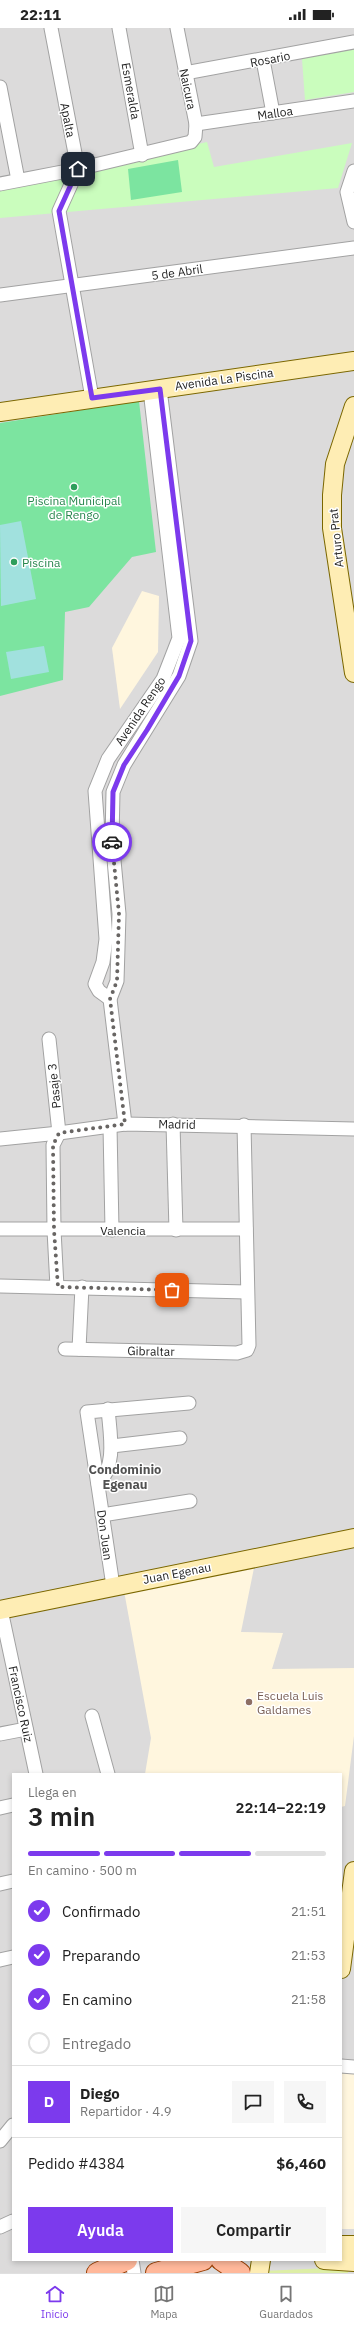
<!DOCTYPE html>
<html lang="es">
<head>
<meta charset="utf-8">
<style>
  :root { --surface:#fff; --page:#f6f6f6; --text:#222; --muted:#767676; --line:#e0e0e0; --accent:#7c3aed }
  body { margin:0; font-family:"IBM Plex Sans",sans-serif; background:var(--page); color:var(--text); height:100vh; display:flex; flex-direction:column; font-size:15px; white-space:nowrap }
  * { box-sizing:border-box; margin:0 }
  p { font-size:13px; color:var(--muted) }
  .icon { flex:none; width:22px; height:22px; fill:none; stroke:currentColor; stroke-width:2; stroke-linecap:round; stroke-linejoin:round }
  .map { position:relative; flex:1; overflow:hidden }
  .side { position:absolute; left:12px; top:1745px; width:330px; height:488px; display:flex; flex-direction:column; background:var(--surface); border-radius:0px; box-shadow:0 2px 6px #0003 }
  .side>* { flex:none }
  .pin { position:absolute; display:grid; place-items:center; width:34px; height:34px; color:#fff; margin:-17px; border-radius:8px; box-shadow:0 2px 6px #0006 }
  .courier { position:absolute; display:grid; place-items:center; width:40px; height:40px; margin:-20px; border:3px solid #7c3aed; border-radius:50%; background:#fff; color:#222; box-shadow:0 1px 5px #0007 }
  .overview em { font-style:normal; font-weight:600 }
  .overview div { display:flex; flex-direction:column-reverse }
  .overview { display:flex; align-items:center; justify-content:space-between; height:68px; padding:0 16px }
  h1 { font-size:26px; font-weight:600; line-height:30px }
  .bar { display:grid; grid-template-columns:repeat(4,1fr); gap:6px 4px; align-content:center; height:48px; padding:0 16px }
  .bar i { height:5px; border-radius:3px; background:var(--line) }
  .bar .active { background:var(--accent) }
  .bar p { grid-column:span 4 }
  .line { display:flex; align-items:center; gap:10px; padding:0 16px; border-top:1px solid var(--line) }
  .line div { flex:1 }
  .round { display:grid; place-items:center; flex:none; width:42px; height:42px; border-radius:0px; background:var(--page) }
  ol { padding:0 16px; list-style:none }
  li { display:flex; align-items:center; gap:12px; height:44px }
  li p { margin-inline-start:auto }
  li .icon { padding:4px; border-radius:50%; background:var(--accent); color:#fff; stroke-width:4 }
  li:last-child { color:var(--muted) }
  li i { width:22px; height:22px; border:2px solid var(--line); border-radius:50% }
  .cta { display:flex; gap:8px; margin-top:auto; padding:8px 16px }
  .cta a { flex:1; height:46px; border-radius:0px; background:var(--accent); color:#fff; font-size:16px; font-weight:600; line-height:46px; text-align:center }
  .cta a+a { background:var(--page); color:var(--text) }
  .status { display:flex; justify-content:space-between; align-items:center; height:28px; padding:0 20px; background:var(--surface); direction:ltr }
  .status svg { height:11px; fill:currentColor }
  .dock { display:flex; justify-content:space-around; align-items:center; height:56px; border-top:1px solid var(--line); background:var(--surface); font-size:11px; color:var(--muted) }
  .dock a { display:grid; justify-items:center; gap:2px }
  .dock .active { color:var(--accent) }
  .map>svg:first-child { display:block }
  .residential { fill:#dcdbdb; fill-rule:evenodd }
  .education { fill:#fff6de }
  .grass { fill:#ddeea6 }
  .park { fill:#cafdbd }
  .pitch { fill:#7ce4a0 }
  .water { fill:#a1e1de }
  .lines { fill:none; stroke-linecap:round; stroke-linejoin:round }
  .street-casing { stroke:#a2a2a2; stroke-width:15 }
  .secondary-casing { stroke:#7b6700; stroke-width:20 }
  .primary-casing { stroke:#993d00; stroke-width:22 }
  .street { stroke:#fff; stroke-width:13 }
  .secondary { stroke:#feedb4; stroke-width:18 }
  .primary { stroke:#ffb89a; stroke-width:20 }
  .done { stroke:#686563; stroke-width:4; stroke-dasharray:0 7.2 }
  .route { stroke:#7c3aed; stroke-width:5 }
  .leisure-dot { fill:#2e9e5b; stroke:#fff; stroke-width:1.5 }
  .education-dot { fill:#8d6e63; stroke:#fff; stroke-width:1.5 }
  .labels { text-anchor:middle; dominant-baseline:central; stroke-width:3; stroke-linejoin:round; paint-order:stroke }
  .street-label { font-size:12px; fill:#1e1e1e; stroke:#fff }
  .leisure-label { font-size:12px; fill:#27864d; stroke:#fff }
  .education-label { font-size:12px; fill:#785e54; stroke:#fff; text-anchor:start }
  .neighbourhood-label { font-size:13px; font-weight:bold; fill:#515151; stroke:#fff }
</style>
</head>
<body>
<div class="status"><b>22:11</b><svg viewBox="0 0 49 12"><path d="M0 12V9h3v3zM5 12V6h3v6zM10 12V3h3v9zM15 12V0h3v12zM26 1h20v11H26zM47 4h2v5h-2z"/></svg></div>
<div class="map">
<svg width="354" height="2245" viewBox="0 0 354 2245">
  <rect width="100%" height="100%" fill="#f0e8e4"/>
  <path class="residential" d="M0 0H354V2245H0ZM13 1746H341V2232H13Z"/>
  <g class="education">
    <polygon points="142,563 159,568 158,624 120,681 112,620"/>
    <polygon points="255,1535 241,1604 283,1605 272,1641 354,1640 354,1708 345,1778 341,1779 341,1746 145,1746 151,1710 124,1563"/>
    <polygon points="341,2043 354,2045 354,2201 341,2201"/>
  </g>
  <polygon class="grass" points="349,2239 348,2245 263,2245 263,2243"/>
  <g class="park">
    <polygon points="354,18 354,64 305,72 302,31"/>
    <polygon points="207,114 214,139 352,115 338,160 0,190 0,161"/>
  </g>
  <g class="pitch">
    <polygon points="178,132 182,164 131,172 128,141"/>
    <polygon points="139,373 156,524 132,529 89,579 65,584 63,652 0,668 0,395"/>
  </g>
  <g class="water">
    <polygon points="21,493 36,571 1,578 0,497"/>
    <polygon points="44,618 49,644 11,651 6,624"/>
  </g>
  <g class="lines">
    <g class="street-casing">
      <g id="street">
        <polyline points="51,0 78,141 59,183 92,370"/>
        <polyline points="119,0 142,127"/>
        <polyline points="263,32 273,85"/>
        <polyline points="185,45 354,14"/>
        <polyline points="0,59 18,152"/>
        <polyline points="196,96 354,73"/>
        <polyline points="354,143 347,164 354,194"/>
        <polyline points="0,156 78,141 191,114 195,109 196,96 177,0"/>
        <polyline points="0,267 354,220"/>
        <polyline points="110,971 99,963 95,956 103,934 106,911 95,763 108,731 163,651 179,610 150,362"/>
        <polyline points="49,1011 59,1105 53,1117 54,1202 57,1259"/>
        <polyline points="125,1096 110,971 117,953 119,886 112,811 113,764 124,737 179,648 191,613 160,361"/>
        <polyline points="173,1096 176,1202"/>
        <polyline points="110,1098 112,1202"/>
        <polyline points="0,1111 59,1105 125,1096 354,1101"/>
        <polyline points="0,1201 246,1201"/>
        <polyline points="0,1258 247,1264"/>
        <polyline points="65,1321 237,1325 247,1322 249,1317 244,1097"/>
        <polyline points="79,1321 82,1259"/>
        <polyline points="112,1418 180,1410"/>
        <path d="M98 1456C117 1438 110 1406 108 1381"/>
        <polyline points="102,1487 190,1473"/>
        <polyline points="113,1558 87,1384 189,1375"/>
        <polyline points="1,1582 36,1746"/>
        <polyline points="92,1688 108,1746"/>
        <polyline points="0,1706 26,1701"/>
        <polyline points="0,1780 13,1777"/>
        <polyline points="0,1856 13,1853"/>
        <polyline points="0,1932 13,1929"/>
        <polyline points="341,2038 354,2039"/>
        <polyline points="0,2113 13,2097"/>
        <polyline points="0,2199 13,2193"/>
        <polyline points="132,2232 134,2245"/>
      </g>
    </g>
    <g class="secondary-casing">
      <g id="secondary">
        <polyline points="354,378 335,436 332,467 332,500 354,645"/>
        <polyline points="0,384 354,333"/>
        <polyline points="0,1582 354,1510"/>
        <polyline points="341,1941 354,1843"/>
        <polyline points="341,2217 354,2217"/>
        <polyline points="324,2232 354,2234"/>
        <polyline points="259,2245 261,2232"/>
      </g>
    </g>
    <g class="primary-casing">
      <g id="primary">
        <polyline points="221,2232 240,2245"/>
        <polyline points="97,2245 127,2232"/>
        <polyline points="156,2245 203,2232"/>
      </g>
    </g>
    <use href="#street" class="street"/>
    <use href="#secondary" class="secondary"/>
    <use href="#primary" class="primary"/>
  </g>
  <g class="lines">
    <polyline class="done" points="112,814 119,886 117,953 110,971 125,1096 59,1105 53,1117 54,1202 58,1259 172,1262"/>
    <polyline class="route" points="78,141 59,183 92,370 160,361 191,613 179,648 147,702 124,737 113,764 112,814"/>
  </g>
  <g class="leisure-dot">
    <circle cx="74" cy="459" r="4"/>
    <circle cx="14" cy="534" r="4"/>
  </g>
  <circle class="education-dot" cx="249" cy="1674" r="4"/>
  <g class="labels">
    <g class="street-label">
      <text transform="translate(270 31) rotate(-11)">Rosario</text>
      <text transform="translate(188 61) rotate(78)">Naicura</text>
      <text transform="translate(131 63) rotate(80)">Esmeralda</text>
      <text transform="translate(275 85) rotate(-8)">Malloa</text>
      <text transform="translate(68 92) rotate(79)">Apalta</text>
      <text transform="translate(177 244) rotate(-8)">5 de Abril</text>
      <text transform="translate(224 351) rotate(-8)">Avenida La Piscina</text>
      <text transform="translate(336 510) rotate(-96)">Arturo Prat</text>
      <text transform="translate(140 683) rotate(-56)">Avenida Rengo</text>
      <text transform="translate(54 1058) rotate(-96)">Pasaje 3</text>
      <text transform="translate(177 1096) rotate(1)">Madrid</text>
      <text x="123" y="1202">Valencia</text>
      <text transform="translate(151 1323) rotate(1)">Gibraltar</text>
      <text transform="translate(105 1507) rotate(82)">Don Juan</text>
      <text transform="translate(177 1545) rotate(-11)">Juan Egenau</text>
      <text transform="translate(21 1676) rotate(78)">Francisco Ruiz</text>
    </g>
    <g class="leisure-label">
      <text x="74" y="472">Piscina Municipal<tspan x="74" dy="14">de Rengo</tspan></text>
      <text x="22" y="534" text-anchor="start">Piscina</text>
    </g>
    <g class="education-label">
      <text x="257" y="1667">Escuela Luis<tspan x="257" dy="14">Galdames</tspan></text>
    </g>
    <g class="neighbourhood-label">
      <text x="125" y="1441">Condominio<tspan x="125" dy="15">Egenau</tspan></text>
    </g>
  </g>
</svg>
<div class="pin" style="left:172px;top:1262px;background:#ea580c"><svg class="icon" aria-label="bag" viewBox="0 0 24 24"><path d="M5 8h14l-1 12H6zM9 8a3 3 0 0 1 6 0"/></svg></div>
<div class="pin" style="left:78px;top:141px;background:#1f2937"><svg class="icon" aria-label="home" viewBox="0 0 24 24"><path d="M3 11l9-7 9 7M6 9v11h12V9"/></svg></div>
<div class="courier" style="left:112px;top:814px"><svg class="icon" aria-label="car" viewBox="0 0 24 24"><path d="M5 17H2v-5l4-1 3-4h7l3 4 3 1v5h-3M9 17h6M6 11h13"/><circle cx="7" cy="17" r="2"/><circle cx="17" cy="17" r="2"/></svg></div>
<section class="side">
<div class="overview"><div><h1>3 min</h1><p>Llega en</p></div><em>22:14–22:19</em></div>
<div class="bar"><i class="active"></i><i class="active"></i><i class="active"></i><i></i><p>En camino · 500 m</p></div>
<ol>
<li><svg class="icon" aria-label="check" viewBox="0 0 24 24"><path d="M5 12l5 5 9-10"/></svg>Confirmado<p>21:51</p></li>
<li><svg class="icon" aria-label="check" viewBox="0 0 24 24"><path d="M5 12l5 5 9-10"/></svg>Preparando<p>21:53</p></li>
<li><svg class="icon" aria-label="check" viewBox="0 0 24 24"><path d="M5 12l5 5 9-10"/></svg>En camino<p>21:58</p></li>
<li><i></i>Entregado</li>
</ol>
<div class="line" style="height:72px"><b class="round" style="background:var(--accent);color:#fff">D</b><div><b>Diego</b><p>Repartidor · 4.9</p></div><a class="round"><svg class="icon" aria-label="chat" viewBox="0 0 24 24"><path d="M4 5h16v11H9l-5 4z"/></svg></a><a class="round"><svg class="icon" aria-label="phone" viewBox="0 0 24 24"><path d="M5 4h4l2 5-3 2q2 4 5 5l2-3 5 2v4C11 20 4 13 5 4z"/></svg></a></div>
<div class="line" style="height:52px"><div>Pedido #4384</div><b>$6,460</b></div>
<div class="cta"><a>Ayuda</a><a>Compartir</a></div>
</section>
</div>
<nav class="dock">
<a class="active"><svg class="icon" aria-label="home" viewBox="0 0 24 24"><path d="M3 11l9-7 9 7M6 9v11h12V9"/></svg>Inicio</a>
<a><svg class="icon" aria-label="map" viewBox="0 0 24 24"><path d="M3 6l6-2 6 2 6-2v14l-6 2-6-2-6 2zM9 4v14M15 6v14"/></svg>Mapa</a>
<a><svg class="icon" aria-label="saved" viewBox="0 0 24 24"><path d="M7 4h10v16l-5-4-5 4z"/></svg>Guardados</a>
</nav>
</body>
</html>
